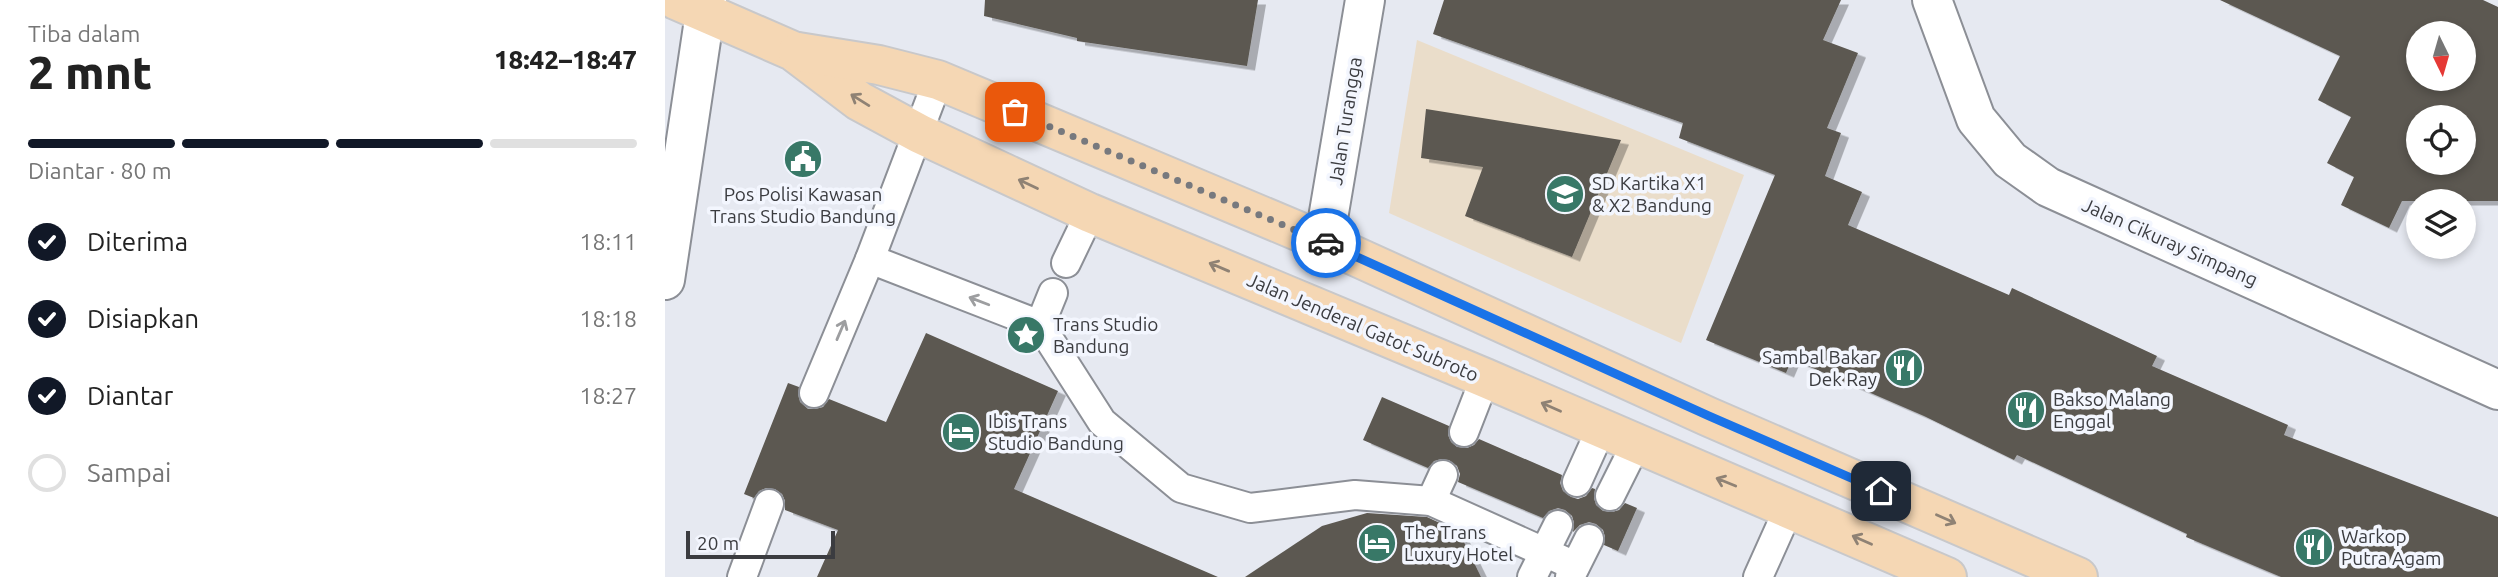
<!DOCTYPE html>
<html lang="id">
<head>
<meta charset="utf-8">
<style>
  :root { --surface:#fff; --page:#f6f6f6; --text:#222; --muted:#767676; --line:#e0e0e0; --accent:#111827 }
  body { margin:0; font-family:Ubuntu,sans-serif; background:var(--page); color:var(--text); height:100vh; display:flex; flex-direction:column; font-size:26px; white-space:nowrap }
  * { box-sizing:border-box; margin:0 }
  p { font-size:23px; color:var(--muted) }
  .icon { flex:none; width:38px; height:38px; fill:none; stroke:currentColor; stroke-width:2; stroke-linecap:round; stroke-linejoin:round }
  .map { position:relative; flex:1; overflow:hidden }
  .drawer { display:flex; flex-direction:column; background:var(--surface); width:665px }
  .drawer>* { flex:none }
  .needle { width:46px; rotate:175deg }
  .buttons { position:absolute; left:1741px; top:21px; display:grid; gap:14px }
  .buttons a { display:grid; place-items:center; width:70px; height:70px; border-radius:50%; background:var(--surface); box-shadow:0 4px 10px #0003; font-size:35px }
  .scale { position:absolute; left:21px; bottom:18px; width:149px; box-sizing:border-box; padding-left:7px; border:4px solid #3b3c40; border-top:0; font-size:19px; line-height:24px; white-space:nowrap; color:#3b3c40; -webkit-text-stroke:5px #f3f6fe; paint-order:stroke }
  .pin { position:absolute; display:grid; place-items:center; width:60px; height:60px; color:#fff; margin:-30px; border-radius:14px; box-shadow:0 4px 10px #0006 }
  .courier { position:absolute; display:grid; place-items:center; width:70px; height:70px; margin:-35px; border:5px solid #1a73e8; border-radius:50%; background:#fff; color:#222; box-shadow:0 2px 9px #0007 }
  .summary em { font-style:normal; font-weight:800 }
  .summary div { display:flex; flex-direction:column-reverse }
  .summary { display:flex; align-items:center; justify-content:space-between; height:119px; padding:0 28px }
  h1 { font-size:46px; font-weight:800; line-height:52px }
  .bar { display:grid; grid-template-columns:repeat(4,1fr); gap:10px 7px; align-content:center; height:84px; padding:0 28px }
  .bar i { height:9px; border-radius:5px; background:var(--line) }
  .bar .current { background:var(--accent) }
  .bar p { grid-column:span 4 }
  ol { padding:0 28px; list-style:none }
  li { display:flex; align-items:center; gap:21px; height:77px }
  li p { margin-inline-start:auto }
  li .icon { padding:7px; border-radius:50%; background:var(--accent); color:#fff; stroke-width:4 }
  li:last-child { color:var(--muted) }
  li i { width:38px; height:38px; border:4px solid var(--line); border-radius:50% }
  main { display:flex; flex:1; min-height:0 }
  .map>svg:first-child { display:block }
  .education { fill:#eaddca }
  .building { fill:#5c5851; fill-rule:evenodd; filter:url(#shadow) }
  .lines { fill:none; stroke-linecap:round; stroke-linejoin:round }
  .service-casing { stroke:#8c8f96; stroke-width:32 }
  .minor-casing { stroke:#8c8f96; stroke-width:42 }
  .secondary-casing { stroke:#8c8f96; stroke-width:42 }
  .primary-casing { stroke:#c8c8ca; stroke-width:42 }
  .service { stroke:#fff; stroke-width:28 }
  .minor { stroke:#fff; stroke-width:38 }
  .secondary { stroke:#fff; stroke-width:38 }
  .primary { stroke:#f5d7b4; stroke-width:38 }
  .oneway { stroke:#8f8274 }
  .oneway2 { stroke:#9d9ea0 }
  .done { stroke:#77797e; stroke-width:7; stroke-dasharray:0 12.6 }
  .route { stroke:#1a73e8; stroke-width:9 }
  .labels { text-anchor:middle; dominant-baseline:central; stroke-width:7; stroke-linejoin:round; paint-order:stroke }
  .street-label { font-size:19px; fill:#3b3c40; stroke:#f3f6fe }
  .poi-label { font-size:19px; fill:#3b3c40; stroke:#f3f6fe; text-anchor:start }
</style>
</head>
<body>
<main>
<section class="drawer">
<div class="summary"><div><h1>2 mnt</h1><p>Tiba dalam</p></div><em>18:42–18:47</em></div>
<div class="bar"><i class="current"></i><i class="current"></i><i class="current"></i><i></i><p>Diantar · 80 m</p></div>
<ol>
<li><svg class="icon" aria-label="check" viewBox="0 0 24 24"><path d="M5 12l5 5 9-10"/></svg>Diterima<p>18:11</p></li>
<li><svg class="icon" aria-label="check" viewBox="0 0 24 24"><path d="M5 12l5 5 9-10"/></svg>Disiapkan<p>18:18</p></li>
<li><svg class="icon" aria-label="check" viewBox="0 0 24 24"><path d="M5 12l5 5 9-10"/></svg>Diantar<p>18:27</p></li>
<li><i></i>Sampai</li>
</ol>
</section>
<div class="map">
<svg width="1833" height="577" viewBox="0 0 1833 577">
  <defs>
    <filter id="shadow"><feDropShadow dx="8" dy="4.5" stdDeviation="0" flood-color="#0004"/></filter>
  </defs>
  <rect width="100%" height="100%" fill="#e6e9f1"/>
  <polygon class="education" points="752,40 1079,175 1016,343 724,213"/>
  <g class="building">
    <polygon points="320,0 593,0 582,66 412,41 412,38 319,16"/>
    <polygon points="779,0 1176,0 1158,40 1193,53 1162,128 1176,133 1160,176 1197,192 1183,225 1344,295 1347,288 1492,356 1487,366 1623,425 1619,435 1833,517 1833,577 1616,577 1521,537 1522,534 1352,455 1349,460 1259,416 1127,359 1121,373 1041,340 1110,175 1014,138 1018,123 768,34"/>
    <path d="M1555 0H1818L1833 7V201H1737L1724 228 1676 205 1689 177 1662 163 1686 117 1653 100 1675 56ZM1754 33H1799V79H1754ZM1754 117H1799V163H1754Z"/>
    <polygon points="761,109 956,140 907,257 800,216 818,167 756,158"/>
    <polygon points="261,333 393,391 349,489 553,577 152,577 173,530 120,510 120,501 117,494 110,489 101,488 94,491 89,498 79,494 123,383 134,387 133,394 135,402 143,409 150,409 158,407 164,399 221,422"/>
    <polygon points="717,397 784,426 783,435 786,442 792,447 802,448 809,445 814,439 897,475 895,483 898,491 906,497 913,499 921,496 927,488 930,489 929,498 931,505 938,511 947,512 954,510 960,503 972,508 953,551 939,545 940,537 938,530 931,524 924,522 915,525 908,532 909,523 907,516 900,510 893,508 884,511 878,518 793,482 795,474 792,466 784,460 776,459 769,461 763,468 698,440"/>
    <polygon points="702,513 762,517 794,532 816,577 580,577 657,526"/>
  </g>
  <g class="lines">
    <g class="service-casing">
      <g id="service">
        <polyline points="205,259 375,325 437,422 516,488 585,508 690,495 766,501 910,566"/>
        <polyline points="401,263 425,213"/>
        <polyline points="375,325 388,293"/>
        <polyline points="149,393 205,259 273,80"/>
        <polyline points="799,432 820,378"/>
        <polyline points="912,482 936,429"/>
        <polyline points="945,496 971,444"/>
        <polyline points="766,501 778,475"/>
        <polyline points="77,577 104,504"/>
        <polyline points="867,577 893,525"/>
        <polyline points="905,577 924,539"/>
        <polyline points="1093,577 1124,508"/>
      </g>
    </g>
    <g class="minor-casing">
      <g id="minor">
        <polyline points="1267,0 1311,119 1345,160 1383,187 1833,390"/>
        <polyline points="0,280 42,0"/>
      </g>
    </g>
    <g class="secondary-casing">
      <polyline id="secondary" points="659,242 700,0"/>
    </g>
    <g class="primary-casing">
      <g id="primary">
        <polyline points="11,0 128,51 194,101 255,134 425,213 820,378 1282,577"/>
        <polyline points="133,52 214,65 273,80 659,242 1044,417 1413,577"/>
      </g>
    </g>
    <use href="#service" class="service"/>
    <use href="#minor" class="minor"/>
    <use href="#secondary" class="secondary"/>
    <use href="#primary" class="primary"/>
  </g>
  <defs><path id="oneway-shaft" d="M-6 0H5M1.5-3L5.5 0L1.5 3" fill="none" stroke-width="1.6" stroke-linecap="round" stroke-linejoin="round" transform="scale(1.75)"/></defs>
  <g class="oneway">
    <use href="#oneway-shaft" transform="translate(195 100) rotate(-148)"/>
    <use href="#oneway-shaft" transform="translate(363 184) rotate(-155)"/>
    <use href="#oneway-shaft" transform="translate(554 267) rotate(-157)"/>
    <use href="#oneway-shaft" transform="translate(886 407) rotate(-156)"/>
    <use href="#oneway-shaft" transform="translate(1061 482) rotate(-158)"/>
    <use href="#oneway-shaft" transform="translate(1281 519) rotate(24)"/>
    <use href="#oneway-shaft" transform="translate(1197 540) rotate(-156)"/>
  </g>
  <g class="oneway2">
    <use href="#oneway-shaft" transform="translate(314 301) rotate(-159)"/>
    <use href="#oneway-shaft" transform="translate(176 330) rotate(-67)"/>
  </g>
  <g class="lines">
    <polyline class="done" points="350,112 661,243"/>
    <polyline class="route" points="661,243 1044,416 1216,491"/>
  </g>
  <defs>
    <g id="civic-disc" transform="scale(2.0125)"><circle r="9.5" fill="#387867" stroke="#f3f6fe"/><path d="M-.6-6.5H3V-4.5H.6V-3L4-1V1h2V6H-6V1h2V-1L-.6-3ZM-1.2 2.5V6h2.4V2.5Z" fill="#fff"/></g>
    <g id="school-disc" transform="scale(2.0125)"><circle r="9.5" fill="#387867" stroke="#f3f6fe"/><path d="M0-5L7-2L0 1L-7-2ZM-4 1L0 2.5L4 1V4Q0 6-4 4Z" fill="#fff"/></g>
    <g id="sight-disc" transform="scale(2.0125)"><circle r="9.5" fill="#387867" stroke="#f3f6fe"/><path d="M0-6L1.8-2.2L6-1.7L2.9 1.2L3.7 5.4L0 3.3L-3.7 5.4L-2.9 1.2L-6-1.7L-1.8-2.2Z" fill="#fff"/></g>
    <g id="restaurant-disc" transform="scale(2.0125)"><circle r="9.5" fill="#387867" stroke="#f3f6fe"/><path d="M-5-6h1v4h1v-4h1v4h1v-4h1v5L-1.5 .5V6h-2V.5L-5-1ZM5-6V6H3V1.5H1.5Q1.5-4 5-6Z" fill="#fff"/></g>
    <g id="hotel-disc" transform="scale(2.0125)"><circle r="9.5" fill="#387867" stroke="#f3f6fe"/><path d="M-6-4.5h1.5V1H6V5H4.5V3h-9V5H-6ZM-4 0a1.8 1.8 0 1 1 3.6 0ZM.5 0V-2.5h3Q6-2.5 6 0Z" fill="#fff"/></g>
  </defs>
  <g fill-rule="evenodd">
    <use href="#civic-disc" x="138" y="159"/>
    <use href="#school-disc" x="900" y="194"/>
    <use href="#sight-disc" x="361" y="335"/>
    <use href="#restaurant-disc" x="1239" y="368"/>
    <use href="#restaurant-disc" x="1361" y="410"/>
    <use href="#hotel-disc" x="296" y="432"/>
    <use href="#hotel-disc" x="712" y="543"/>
    <use href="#restaurant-disc" x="1649" y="547"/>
  </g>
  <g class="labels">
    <g class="street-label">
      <text transform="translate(680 121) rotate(-81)">Jalan Turangga</text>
      <text transform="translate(1505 242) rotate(24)">Jalan Cikuray Simpang</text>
      <text transform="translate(698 327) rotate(23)">Jalan Jenderal Gatot Subroto</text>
    </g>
    <g class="poi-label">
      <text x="927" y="183">SD Kartika X1<tspan x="927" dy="22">&amp; X2 Bandung</tspan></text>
      <text x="138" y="194" text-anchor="middle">Pos Polisi Kawasan<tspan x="138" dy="22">Trans Studio Bandung</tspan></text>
      <text x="388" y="324">Trans Studio<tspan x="388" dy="22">Bandung</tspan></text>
      <text x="1212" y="357" text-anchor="end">Sambal Bakar<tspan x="1212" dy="22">Dek Ray</tspan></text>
      <text x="1388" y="399">Bakso Malang<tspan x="1388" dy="22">Enggal</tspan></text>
      <text x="323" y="421">Ibis Trans<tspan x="323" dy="22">Studio Bandung</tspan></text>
      <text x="739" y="532">The Trans<tspan x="739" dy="22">Luxury Hotel</tspan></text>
      <text x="1676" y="536">Warkop<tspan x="1676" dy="22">Putra Agam</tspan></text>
    </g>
  </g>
</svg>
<div class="buttons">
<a><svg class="needle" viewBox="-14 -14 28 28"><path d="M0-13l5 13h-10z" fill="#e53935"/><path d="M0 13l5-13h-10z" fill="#767676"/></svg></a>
<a><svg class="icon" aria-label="locate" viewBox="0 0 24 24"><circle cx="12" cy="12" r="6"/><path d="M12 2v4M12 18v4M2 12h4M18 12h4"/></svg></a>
<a><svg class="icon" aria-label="layers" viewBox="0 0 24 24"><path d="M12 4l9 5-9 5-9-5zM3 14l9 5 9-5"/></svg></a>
</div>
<div class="scale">20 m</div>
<div class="pin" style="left:350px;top:112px;background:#ea580c"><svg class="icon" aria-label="bag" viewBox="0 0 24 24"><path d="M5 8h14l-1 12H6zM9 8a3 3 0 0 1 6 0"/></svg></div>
<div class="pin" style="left:1216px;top:491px;background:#1f2937"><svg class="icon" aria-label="home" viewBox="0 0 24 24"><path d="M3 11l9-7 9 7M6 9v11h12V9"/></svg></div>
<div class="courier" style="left:661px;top:243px"><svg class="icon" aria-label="car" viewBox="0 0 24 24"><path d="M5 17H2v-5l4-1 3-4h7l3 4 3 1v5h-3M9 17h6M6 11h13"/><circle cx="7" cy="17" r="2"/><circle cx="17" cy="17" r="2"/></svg></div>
</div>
</main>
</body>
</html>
